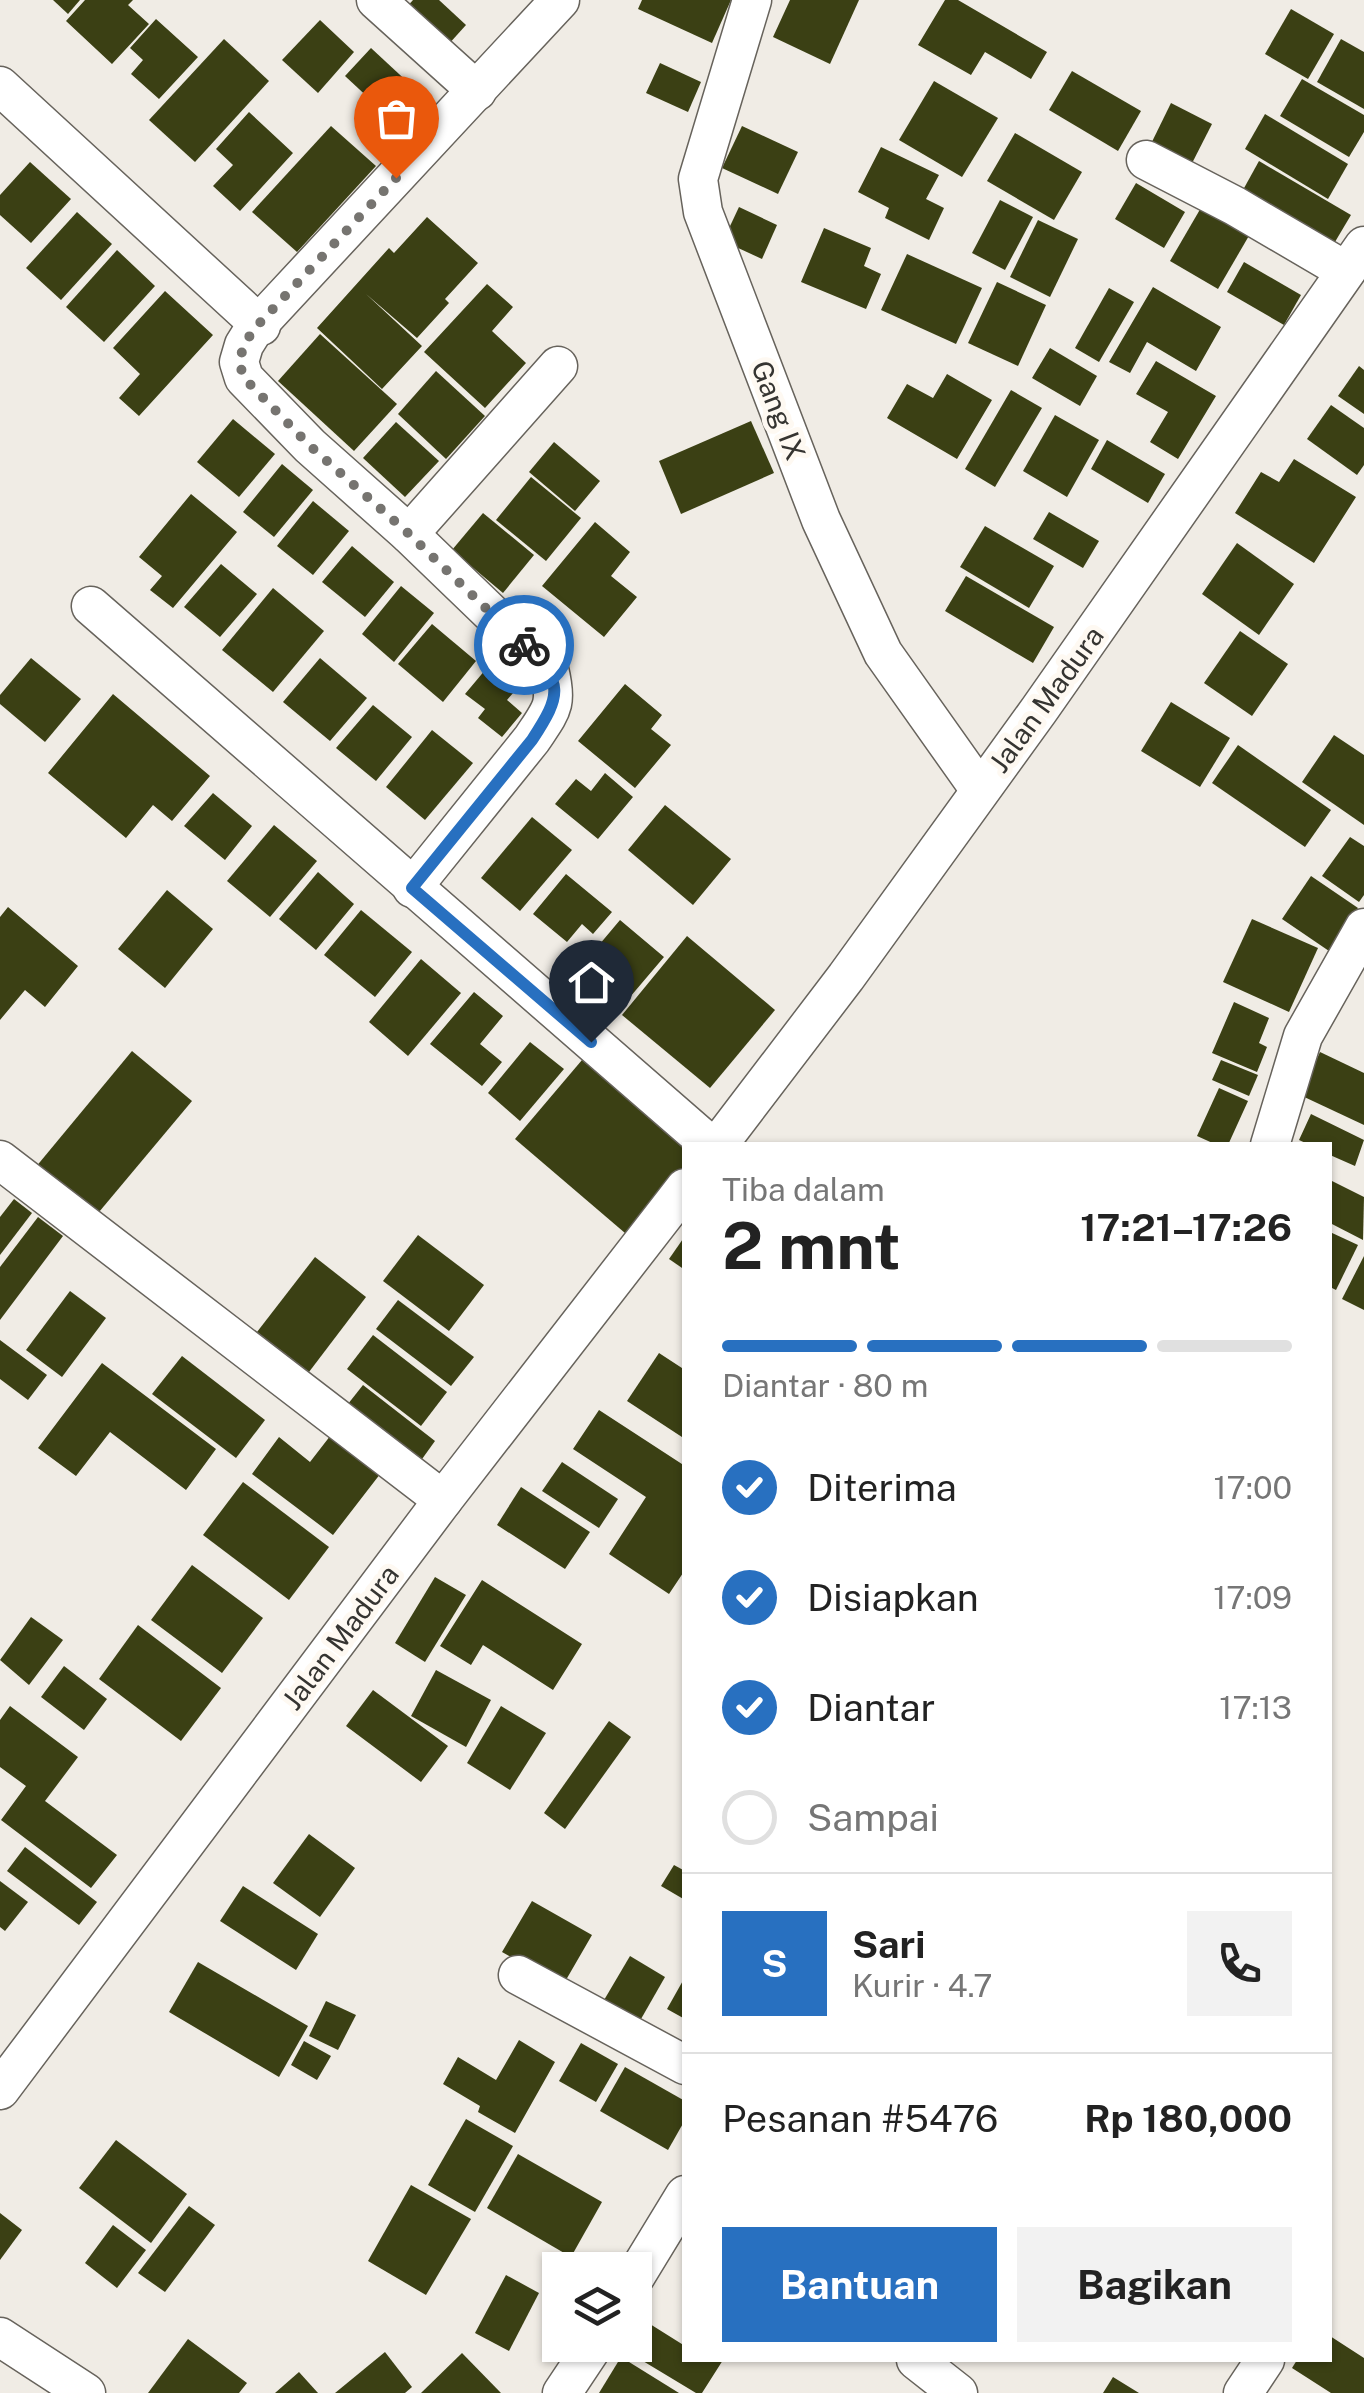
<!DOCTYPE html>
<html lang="id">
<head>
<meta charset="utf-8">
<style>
  :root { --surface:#fff; --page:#f2f2f2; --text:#222; --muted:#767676; --line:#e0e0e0; --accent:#2870c0 }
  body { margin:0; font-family:"Public Sans",sans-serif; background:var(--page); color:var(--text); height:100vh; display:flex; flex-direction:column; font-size:38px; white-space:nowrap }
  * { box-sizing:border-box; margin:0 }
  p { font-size:32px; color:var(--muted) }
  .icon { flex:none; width:55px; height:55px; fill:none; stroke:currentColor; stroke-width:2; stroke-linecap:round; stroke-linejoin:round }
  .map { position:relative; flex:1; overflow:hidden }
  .panel { position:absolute; left:682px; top:1142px; width:650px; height:1220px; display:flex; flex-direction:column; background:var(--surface); border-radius:0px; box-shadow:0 2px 8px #0004 }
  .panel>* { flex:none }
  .controls { position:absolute; left:542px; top:2252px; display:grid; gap:20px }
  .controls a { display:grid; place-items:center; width:110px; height:110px; border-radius:0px; background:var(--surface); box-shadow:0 2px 8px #0004; font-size:50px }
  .pin { position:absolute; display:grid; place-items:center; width:85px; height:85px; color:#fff; margin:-102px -42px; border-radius:50% 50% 50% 0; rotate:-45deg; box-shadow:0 0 10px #0007 }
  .pin .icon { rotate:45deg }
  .courier { position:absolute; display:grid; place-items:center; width:100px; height:100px; margin:-50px; border:8px solid #2870c0; border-radius:50%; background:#fff; color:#222; box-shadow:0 2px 12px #0007 }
  .overview em { font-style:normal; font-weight:700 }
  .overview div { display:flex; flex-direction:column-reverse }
  .overview { display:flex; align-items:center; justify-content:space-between; height:170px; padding:0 40px }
  h1 { font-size:65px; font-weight:700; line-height:75px }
  .bar { display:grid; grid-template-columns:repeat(4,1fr); gap:15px 10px; align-content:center; height:120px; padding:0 40px }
  .bar i { height:12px; border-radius:8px; background:var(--line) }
  .bar .selected { background:var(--accent) }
  .bar p { grid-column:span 4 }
  .line { display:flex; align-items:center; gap:25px; padding:0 40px; border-top:2px solid var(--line) }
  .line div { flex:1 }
  .round { display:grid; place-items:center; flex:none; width:105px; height:105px; border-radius:0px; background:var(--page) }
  ol { padding:0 40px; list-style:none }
  li { display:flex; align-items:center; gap:30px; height:110px }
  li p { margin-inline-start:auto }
  li .icon { padding:10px; border-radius:50%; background:var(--accent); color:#fff; stroke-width:4 }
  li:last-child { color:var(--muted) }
  li i { width:55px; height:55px; border:5px solid var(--line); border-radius:50% }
  .action { display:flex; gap:20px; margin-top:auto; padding:20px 40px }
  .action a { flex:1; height:115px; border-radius:0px; background:var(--accent); color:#fff; font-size:40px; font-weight:700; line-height:115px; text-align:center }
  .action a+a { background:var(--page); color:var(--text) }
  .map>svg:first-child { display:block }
  .building { fill:#3b4014 }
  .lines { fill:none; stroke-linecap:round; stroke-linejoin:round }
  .street-casing { stroke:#67635c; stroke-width:41 }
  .street { stroke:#fff; stroke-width:38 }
  .done { stroke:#767470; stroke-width:10; stroke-dasharray:0 18 }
  .route { stroke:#2870c0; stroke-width:12 }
  .labels { text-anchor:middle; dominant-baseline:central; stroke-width:10; stroke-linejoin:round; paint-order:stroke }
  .street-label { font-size:28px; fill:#353431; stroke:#fef9f2 }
</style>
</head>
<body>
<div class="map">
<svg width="1364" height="2393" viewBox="0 0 1364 2393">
  <rect width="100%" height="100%" fill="#f0ece5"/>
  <g class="building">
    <polygon points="53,0 80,0 68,14"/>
    <polygon points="85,0 133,0 128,5 149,24 112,64 66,21"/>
    <polygon points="413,0 439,0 466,25 438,56 397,18"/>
    <polygon points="642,0 731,0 712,43 638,9"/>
    <polygon points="790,0 859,0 830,64 773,37"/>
    <polygon points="945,0 958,0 1047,52 1031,79 985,52 971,75 918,45"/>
    <polygon points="1291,9 1334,34 1308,79 1265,54"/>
    <polygon points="156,19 198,57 159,99 131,74 143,60 130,48"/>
    <polygon points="320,20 354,52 318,93 282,60"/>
    <polygon points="224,39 269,81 195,162 149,120"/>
    <polygon points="1341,39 1364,52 1364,109 1317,82"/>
    <polygon points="371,48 413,87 387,115 345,76"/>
    <polygon points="660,63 701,82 688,112 646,93"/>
    <polygon points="1072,71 1141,111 1118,151 1049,110"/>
    <polygon points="1302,79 1364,115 1364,132 1349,157 1280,116"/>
    <polygon points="934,81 998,118 962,177 899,140"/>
    <polygon points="1171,103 1212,124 1186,175 1146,154"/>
    <polygon points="249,112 293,153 240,211 213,186 233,165 216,149"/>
    <polygon points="1265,114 1348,164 1328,199 1245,149"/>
    <polygon points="331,126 376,166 297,252 252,212"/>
    <polygon points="742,126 798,152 778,194 722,168"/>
    <polygon points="1015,133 1082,172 1054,220 987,181"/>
    <polygon points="881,147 939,175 926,199 944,208 929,240 885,218 889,208 858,192"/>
    <polygon points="1259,161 1351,215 1329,252 1238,199"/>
    <polygon points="30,162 71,199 31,243 0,215 0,195"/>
    <polygon points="1136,183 1185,212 1164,248 1115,219"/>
    <polygon points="1000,200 1033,217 1005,270 972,253"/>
    <polygon points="1202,206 1250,234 1218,289 1170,261"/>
    <polygon points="739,207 777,225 762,259 723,241"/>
    <polygon points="77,212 112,244 61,300 26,268"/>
    <polygon points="427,217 478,263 445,299 449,303 417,338 366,294 422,346 382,389 317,328 389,248 394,253"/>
    <polygon points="1038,220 1078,239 1050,297 1010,277"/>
    <polygon points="824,228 871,248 864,266 881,274 866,309 801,282"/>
    <polygon points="117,250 155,286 104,342 66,307"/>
    <polygon points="907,254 982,288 956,344 881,310"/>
    <polygon points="1244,262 1301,295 1284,325 1227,292"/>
    <polygon points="997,282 1046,305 1018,366 968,343"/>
    <polygon points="487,284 513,307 492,331 526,363 485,408 424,352"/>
    <polygon points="1153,287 1221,327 1196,371 1147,342 1130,373 1109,362"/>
    <polygon points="1109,288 1134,302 1099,362 1075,348"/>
    <polygon points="165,291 213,335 139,416 119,398 140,374 113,348"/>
    <polygon points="320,334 397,404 354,451 278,381"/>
    <polygon points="1050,348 1097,376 1080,406 1032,378"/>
    <polygon points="1156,361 1216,396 1178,459 1150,442 1168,412 1136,394"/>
    <polygon points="1359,366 1364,370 1364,414 1338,396"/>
    <polygon points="436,371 485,416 446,459 398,414"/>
    <polygon points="947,374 992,400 957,459 887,418 907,384 933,398"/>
    <polygon points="1011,390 1042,408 995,487 965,469"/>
    <polygon points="1331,405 1364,428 1364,465 1357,475 1307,439"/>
    <polygon points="1055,415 1099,440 1067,497 1023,471"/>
    <polygon points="233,419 275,454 239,497 197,462"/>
    <polygon points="751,421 774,473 681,514 659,461"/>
    <polygon points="396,422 439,461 405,497 363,458"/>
    <polygon points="1107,440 1165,474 1148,503 1091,469"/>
    <polygon points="554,442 600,481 575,511 529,472"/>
    <polygon points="1294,459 1356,497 1314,563 1235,513 1261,472 1279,482"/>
    <polygon points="282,464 313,490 274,537 243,512"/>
    <polygon points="531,477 581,518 546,561 496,520"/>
    <polygon points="191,494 237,532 173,608 150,590 162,576 139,557"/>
    <polygon points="313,501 349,531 313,575 277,546"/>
    <polygon points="1049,512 1099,541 1083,568 1033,539"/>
    <polygon points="483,513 534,555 503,593 452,550"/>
    <polygon points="595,522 630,552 611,576 637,597 604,637 542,586"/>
    <polygon points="985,526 1054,566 1029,608 960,567"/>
    <polygon points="1237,543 1294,584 1259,635 1202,594"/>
    <polygon points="352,546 394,582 365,617 322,582"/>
    <polygon points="221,564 257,594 220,637 184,607"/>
    <polygon points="966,576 1054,627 1033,663 945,611"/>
    <polygon points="401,586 434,613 394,662 362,634"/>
    <polygon points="273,588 324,631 273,692 222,650"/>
    <polygon points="432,624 476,661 443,702 398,664"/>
    <polygon points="1240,631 1288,664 1252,716 1204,683"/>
    <polygon points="31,658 81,699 45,742 0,704 0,695"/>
    <polygon points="320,658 367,698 330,741 283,702"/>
    <polygon points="486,669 514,692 507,700 522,713 502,737 478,718 485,709 465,694"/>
    <polygon points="625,684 662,715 651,729 671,745 635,788 578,741"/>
    <polygon points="113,694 210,776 172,821 153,805 126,838 48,773"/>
    <polygon points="1171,702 1230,738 1200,787 1141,751"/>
    <polygon points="373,705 412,737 376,781 336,748"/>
    <polygon points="432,730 473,763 425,820 386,787"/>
    <polygon points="1334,735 1364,755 1364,825 1302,782"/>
    <polygon points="1238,745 1331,810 1305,847 1212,783"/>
    <polygon points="605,773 633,797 598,839 555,804 576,779 591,791"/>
    <polygon points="213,793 252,826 225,860 184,826"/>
    <polygon points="665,805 731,859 693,905 628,850"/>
    <polygon points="532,817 572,850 520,911 481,878"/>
    <polygon points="274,825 317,861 270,917 227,881"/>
    <polygon points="1350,837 1364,846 1364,895 1359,902 1322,876"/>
    <polygon points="318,872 354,904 316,950 279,919"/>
    <polygon points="566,874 612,912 593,934 582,924 567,942 533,914"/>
    <polygon points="1311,876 1358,908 1329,951 1282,919"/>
    <polygon points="167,890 213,929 165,988 118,949"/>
    <polygon points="8,907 78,966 45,1007 25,990 0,1020 0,917"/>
    <polygon points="361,910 412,952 375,997 324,955"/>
    <polygon points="1252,919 1318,948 1289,1012 1223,982"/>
    <polygon points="620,920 664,957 630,997 604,974 616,960 599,945"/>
    <polygon points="687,936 775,1010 710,1088 622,1015"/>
    <polygon points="421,959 461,993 408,1056 369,1022"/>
    <polygon points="474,992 503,1016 480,1044 502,1062 482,1086 430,1044"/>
    <polygon points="1234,1002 1269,1018 1259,1043 1267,1047 1257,1072 1212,1053"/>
    <polygon points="530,1042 564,1069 520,1121 488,1093"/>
    <polygon points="132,1051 192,1101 94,1218 35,1168"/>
    <polygon points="1320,1052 1364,1073 1364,1125 1300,1095"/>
    <polygon points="582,1060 685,1147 685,1176 632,1239 515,1139"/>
    <polygon points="1221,1060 1258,1075 1249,1096 1212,1080"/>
    <polygon points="1219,1088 1248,1101 1228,1145 1217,1145 1197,1136"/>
    <polygon points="1311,1114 1364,1140 1355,1166 1330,1155 1330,1145 1310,1145 1299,1140"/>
    <polygon points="1330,1180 1364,1197 1363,1240 1330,1223"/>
    <polygon points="14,1199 32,1213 0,1255 0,1217"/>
    <polygon points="38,1217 63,1236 0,1320 0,1267"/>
    <polygon points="1330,1232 1358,1245 1336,1290 1330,1287"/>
    <polygon points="418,1235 484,1285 449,1331 383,1281"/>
    <polygon points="685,1236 685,1270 669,1259"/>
    <polygon points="1364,1256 1364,1310 1342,1299"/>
    <polygon points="315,1257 366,1297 309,1372 257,1332"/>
    <polygon points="70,1291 106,1318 62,1377 26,1350"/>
    <polygon points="398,1300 474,1357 451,1386 376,1329"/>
    <polygon points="373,1335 447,1392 421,1426 347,1369"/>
    <polygon points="0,1340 47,1375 28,1400 0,1379"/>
    <polygon points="659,1353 685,1370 685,1439 627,1401"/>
    <polygon points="182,1356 265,1420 236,1458 152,1394"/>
    <polygon points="102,1363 216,1449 186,1490 110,1432 76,1476 38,1448"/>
    <polygon points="363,1385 435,1441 417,1466 344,1409"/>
    <polygon points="599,1410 685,1466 685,1570 669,1594 609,1554 646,1497 573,1449"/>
    <polygon points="334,1431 384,1469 333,1535 252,1474 279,1437 310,1462"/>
    <polygon points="562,1462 618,1499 599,1528 542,1491"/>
    <polygon points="243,1482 329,1547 289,1600 203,1535"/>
    <polygon points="521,1487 590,1532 565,1569 497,1525"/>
    <polygon points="192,1565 263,1618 222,1673 151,1620"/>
    <polygon points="435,1577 466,1595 425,1662 395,1643"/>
    <polygon points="482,1580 582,1644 553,1690 483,1645 471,1665 440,1646"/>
    <polygon points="31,1617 63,1640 29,1685 0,1660"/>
    <polygon points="138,1625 221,1688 181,1741 99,1679"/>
    <polygon points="64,1666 107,1699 84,1730 41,1697"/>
    <polygon points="436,1670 491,1700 466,1747 411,1716"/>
    <polygon points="373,1690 448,1746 421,1782 346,1726"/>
    <polygon points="10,1706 78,1757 45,1801 117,1855 91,1888 1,1820 26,1786 0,1767 0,1720"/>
    <polygon points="501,1706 546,1733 510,1790 467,1763"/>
    <polygon points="609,1721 631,1737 565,1829 544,1813"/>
    <polygon points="309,1834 355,1868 320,1917 273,1883"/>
    <polygon points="25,1847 97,1902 79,1925 7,1871"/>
    <polygon points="674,1865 685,1871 685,1900 661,1886"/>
    <polygon points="0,1881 28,1902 5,1931 0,1927"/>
    <polygon points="243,1886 318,1934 296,1970 220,1921"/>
    <polygon points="532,1901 592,1935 559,1992 533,1969 502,1952"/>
    <polygon points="630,1956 665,1977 633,2033 597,2012"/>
    <polygon points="198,1962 308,2026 279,2077 169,2012"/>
    <polygon points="685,1977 685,2019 667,2009"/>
    <polygon points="326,2001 356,2015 338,2050 309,2036"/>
    <polygon points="519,2040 555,2062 515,2133 478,2112 480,2106 443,2084 458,2057 496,2080"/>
    <polygon points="304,2041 331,2056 317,2080 291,2065"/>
    <polygon points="581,2043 618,2064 596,2102 559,2081"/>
    <polygon points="625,2067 685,2101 685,2120 668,2150 600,2111"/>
    <polygon points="466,2119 513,2146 475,2212 428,2185"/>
    <polygon points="116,2140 187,2194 151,2243 79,2188"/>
    <polygon points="518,2154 602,2202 571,2257 487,2208"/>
    <polygon points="411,2185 471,2219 426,2295 368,2261"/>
    <polygon points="189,2206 215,2225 165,2292 138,2273"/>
    <polygon points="0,2213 22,2230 0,2260"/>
    <polygon points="113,2225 146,2250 117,2288 85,2263"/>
    <polygon points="506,2275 539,2293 509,2351 475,2333"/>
    <polygon points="642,2319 685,2346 685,2360 723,2360 702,2393 696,2393 623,2349 626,2345 635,2345 635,2330"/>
    <polygon points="1330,2336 1364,2358 1364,2393 1331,2393 1292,2368 1297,2360 1330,2360"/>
    <polygon points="188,2339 247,2383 239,2393 148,2393"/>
    <polygon points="385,2352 412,2387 405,2393 335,2393"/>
    <polygon points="462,2353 501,2393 421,2393"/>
    <polygon points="621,2357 679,2393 599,2393"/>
    <polygon points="299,2372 318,2393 275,2393"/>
    <polygon points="1113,2377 1139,2393 1103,2393"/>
  </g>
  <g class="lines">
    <g class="street-casing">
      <g id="street">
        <polyline points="376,0 477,91"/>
        <polyline points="752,0 698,179 703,212 821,520 883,653 980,790"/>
        <polyline points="0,86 261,326"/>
        <polyline points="1146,160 1235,206 1346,271"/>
        <polyline points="409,534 558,366"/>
        <polyline points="91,606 710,1145"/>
        <path d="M412 888 532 739C552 709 558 705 549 669L409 534 310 446 244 378 239 362 244 345 254 329 560 0"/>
        <polyline points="718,1145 846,977 1039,710 1364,246"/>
        <polyline points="1270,1145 1303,1036 1364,928"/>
        <polyline points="0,1160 443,1500"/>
        <polyline points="518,1975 685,2065"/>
        <polyline points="0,2090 443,1500 685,1188"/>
        <polyline points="635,2277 685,2195"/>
        <polyline points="0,2337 86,2393"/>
        <polyline points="916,2360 958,2393"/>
        <polyline points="562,2393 594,2345"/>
        <polyline points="1243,2393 1265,2360"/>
      </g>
    </g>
    <use href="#street" class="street"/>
  </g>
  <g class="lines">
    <polyline class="done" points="396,178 254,329 244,345 239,362 244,378 310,446 409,534 524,645"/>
    <path class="route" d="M524 645C564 683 562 694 532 740L412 888 591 1042"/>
  </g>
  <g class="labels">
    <g class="street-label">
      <text transform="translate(779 410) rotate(69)">Gang IX</text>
      <text transform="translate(1046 699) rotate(-54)">Jalan Madura</text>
      <text transform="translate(340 1637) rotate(-53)">Jalan Madura</text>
    </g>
  </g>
</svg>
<div class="controls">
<a><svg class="icon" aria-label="layers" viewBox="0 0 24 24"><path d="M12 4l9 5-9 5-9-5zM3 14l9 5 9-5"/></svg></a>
</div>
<div class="pin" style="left:396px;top:178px;background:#ea580c"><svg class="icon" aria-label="bag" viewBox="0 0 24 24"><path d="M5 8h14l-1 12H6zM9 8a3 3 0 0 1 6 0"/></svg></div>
<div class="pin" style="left:591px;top:1042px;background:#1f2937"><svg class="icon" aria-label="home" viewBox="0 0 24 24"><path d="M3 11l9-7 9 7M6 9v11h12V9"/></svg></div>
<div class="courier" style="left:524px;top:645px"><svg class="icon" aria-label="bike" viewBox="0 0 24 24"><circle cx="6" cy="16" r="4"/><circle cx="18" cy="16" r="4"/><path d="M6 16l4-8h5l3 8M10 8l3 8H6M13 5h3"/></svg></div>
<section class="panel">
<div class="overview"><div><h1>2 mnt</h1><p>Tiba dalam</p></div><em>17:21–17:26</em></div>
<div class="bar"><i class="selected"></i><i class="selected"></i><i class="selected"></i><i></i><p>Diantar · 80 m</p></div>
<ol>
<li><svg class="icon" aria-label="check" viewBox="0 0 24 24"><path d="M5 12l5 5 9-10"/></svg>Diterima<p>17:00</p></li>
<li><svg class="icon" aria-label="check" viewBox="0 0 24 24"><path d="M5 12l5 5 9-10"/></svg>Disiapkan<p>17:09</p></li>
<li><svg class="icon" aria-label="check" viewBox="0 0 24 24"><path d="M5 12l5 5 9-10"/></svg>Diantar<p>17:13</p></li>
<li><i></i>Sampai</li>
</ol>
<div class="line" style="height:180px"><b class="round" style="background:var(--accent);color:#fff">S</b><div><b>Sari</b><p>Kurir · 4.7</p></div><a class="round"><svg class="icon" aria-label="phone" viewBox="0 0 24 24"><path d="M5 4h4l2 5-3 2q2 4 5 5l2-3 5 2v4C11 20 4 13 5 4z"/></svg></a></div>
<div class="line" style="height:130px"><div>Pesanan #5476</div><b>Rp 180,000</b></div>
<div class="action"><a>Bantuan</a><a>Bagikan</a></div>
</section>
</div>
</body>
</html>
